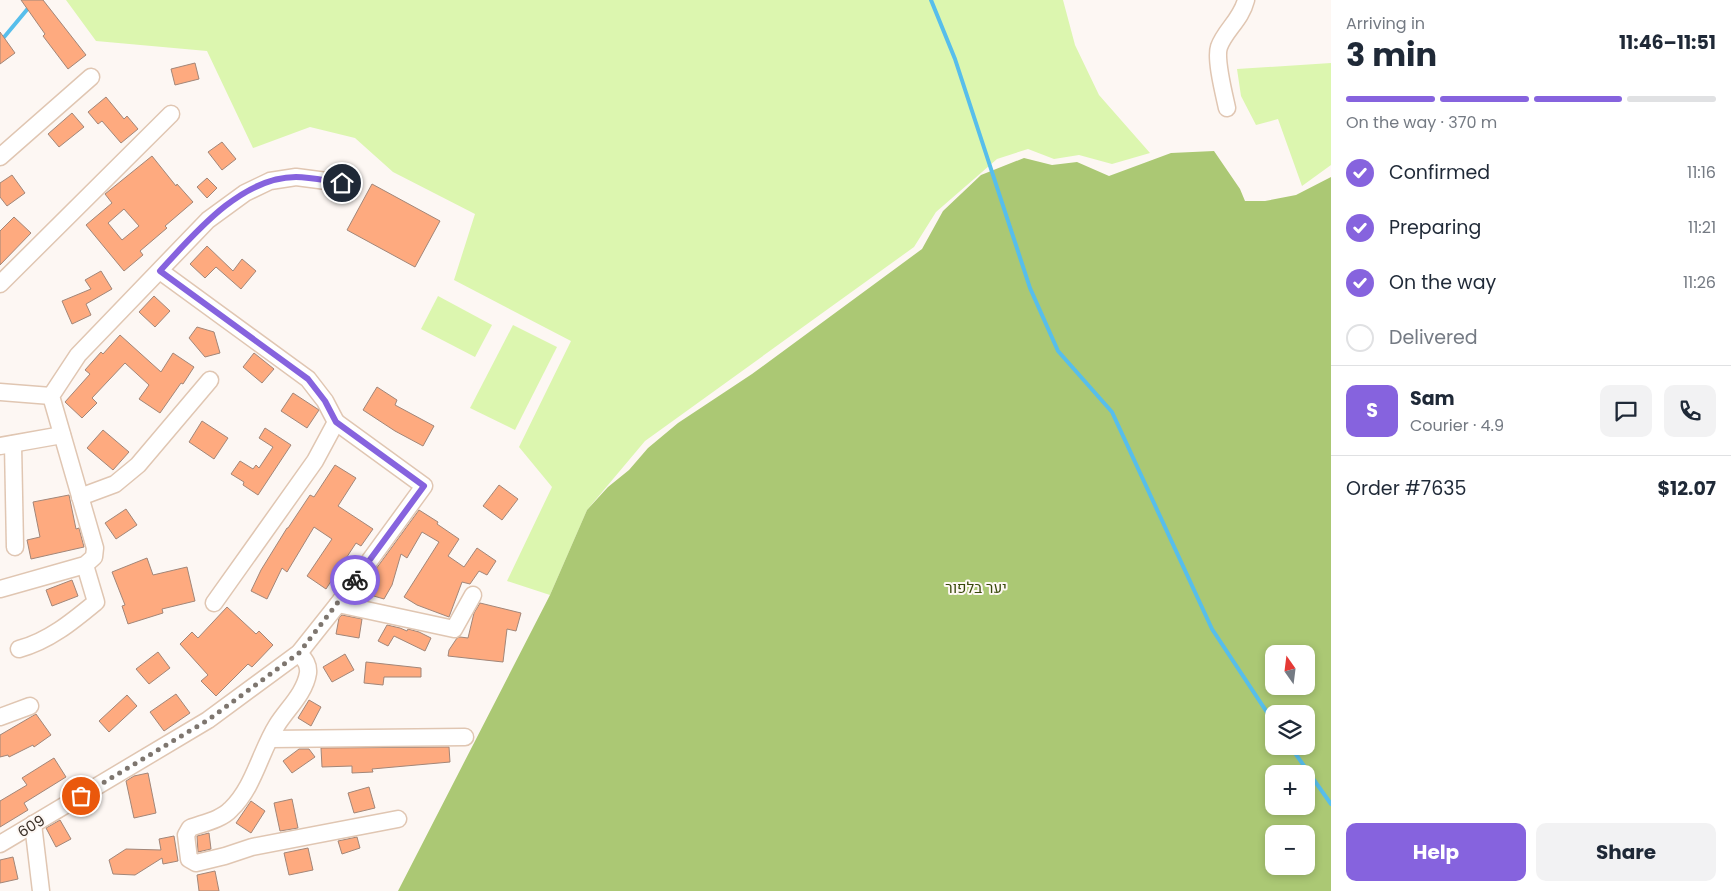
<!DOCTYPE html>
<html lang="en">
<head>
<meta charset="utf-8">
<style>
  :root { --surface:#fff; --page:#f2f2f3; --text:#1f2937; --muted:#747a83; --line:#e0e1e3; --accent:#8663de }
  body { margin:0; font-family:Poppins,Heebo,sans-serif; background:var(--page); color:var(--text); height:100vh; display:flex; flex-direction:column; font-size:19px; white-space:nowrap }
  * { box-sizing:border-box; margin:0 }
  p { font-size:16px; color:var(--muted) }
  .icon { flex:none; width:28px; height:28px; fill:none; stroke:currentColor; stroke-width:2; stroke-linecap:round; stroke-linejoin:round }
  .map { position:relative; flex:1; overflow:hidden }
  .sheet { display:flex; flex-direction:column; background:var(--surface); width:400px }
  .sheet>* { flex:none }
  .needle { width:32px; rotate:346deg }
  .controls { position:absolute; left:1265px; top:645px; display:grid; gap:10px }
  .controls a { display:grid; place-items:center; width:50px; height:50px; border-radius:10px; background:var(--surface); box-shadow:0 2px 8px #0003; font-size:25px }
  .pin { position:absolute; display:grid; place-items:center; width:42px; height:42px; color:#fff; margin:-21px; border:2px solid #fff; border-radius:50%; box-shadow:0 1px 5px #0007 }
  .courier { position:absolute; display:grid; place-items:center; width:50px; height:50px; margin:-25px; border:4px solid #8663de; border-radius:50%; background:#fff; color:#222; box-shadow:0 1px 6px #0007 }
  .head em { font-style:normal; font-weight:700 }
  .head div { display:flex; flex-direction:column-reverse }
  .head { display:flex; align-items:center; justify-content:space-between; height:85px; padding:0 15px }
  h1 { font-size:32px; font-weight:700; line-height:38px }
  .bar { display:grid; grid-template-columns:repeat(4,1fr); gap:8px 5px; align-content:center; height:60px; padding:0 15px }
  .bar i { height:6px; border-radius:4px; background:var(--line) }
  .bar .active { background:var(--accent) }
  .bar p { grid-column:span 4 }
  .line { display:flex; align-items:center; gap:12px; padding:0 15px; border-top:1px solid var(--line) }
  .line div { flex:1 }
  .round { display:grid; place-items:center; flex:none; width:52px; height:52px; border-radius:10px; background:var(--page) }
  ol { padding:0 15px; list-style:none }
  li { display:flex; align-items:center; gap:15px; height:55px }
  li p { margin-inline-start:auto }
  li .icon { padding:5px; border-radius:50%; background:var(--accent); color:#fff; stroke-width:4 }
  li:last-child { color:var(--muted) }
  li i { width:28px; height:28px; border:2px solid var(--line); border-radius:50% }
  .primary-button { display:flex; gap:10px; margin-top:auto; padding:10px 15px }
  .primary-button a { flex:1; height:58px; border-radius:10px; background:var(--accent); color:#fff; font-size:20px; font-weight:700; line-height:58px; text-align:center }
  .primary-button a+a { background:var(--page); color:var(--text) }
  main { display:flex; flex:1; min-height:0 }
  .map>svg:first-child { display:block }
  .green { fill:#dcf6af }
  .forest { fill:#abc874; fill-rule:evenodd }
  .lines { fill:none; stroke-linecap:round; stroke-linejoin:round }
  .stream { stroke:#57beeb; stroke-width:4 }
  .building { fill:#feaa7f; stroke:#a28678; fill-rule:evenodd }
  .minor-casing { stroke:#e0c6b2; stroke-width:19 }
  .minor { stroke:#fff; stroke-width:16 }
  .done { stroke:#7e766f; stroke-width:5; stroke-dasharray:0 9 }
  .route { stroke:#8663de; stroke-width:6 }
  .labels { text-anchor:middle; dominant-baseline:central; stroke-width:4; stroke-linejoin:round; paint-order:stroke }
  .park-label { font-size:15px; fill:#394a0c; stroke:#fdf7f3 }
  .street-label { font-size:15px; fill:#3a3028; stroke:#fdf7f3 }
</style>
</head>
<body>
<main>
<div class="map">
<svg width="1331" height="891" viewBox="0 0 1331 891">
  <rect width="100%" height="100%" fill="#fdf7f3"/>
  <g class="green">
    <polygon points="66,0 1063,0 1075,45 1099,95 1150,153 1112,164 1079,155 1054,159 1028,149 997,159 936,212 914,247 645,441 587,510 550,595 507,581 552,487 519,447 571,341 454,280 475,214 393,172 355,138 310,127 253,148 207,51 96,41"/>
    <polygon points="1331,63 1331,165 1302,186 1278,119 1256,125 1241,96 1237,69"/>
    <polygon points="438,296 492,325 475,357 421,329"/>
    <polygon points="513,325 557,347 515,430 470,408"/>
  </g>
  <path class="forest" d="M1214 151 1240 189 1245 201H1265L1296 195 1331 177V891H398L550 595 587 510 608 487 629 470 648 448 678 423 752 374 922 249 943 211 981 175 1024 158 1052 165 1077 162 1109 176 1171 153ZM1274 654H1306V686H1274ZM1274 714H1306V746H1274ZM1274 774H1306V806H1274ZM1274 834H1306V866H1274Z"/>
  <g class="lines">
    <g class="stream">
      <polyline points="931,0 955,59 1030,288 1058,351 1112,412 1212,629 1274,723"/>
      <polyline points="0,42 35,0"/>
      <polyline points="1290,746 1331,804"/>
    </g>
  </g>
  <g class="building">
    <polygon points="21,0 43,0 86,55 68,69 43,36 45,34"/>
    <polygon points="0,32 15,53 0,64"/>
    <polygon points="195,63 199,79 175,85 171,69"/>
    <polygon points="106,97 124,119 127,116 138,129 121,143 102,121 98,124 88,112"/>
    <polygon points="72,113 84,127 59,147 48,134"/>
    <polygon points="222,142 236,159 222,170 208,152"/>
    <path d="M152 156 176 186 177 184 193 202 165 226 167 228 140 251 143 255 124 271 86 225 112 203 105 194ZM124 209 139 226 122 240 108 223Z"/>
    <polygon points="12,175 25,193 7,206 0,197 0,183"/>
    <polygon points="207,178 217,188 207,198 197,187"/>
    <polygon points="372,184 440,221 415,267 347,230"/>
    <polygon points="14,217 31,233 0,265 0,231"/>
    <polygon points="207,246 233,271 242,259 256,271 241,289 216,267 205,278 190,264"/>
    <polygon points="101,271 112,289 86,304 91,315 72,324 62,301 91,289 85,280"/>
    <polygon points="154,296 170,311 155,327 139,312"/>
    <polygon points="197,327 214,332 220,353 205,357 189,338"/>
    <polygon points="120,335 161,372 173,353 194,367 183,384 181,383 160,413 139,399 149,385 125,363 92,398 97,403 82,418 65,402 90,374 85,370 101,352 103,354"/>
    <polygon points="254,353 274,369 262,383 243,367"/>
    <polygon points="377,387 397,400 395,405 434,426 423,446 395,431 363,410"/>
    <polygon points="293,393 319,410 307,428 281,411"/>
    <polygon points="202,421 228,438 214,459 189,442"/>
    <polygon points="265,428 291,445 258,495 243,485 244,482 231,474 240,461 253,469 256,465 259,468 273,447 259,438"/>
    <polygon points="103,430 129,452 113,470 87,448"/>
    <polygon points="335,465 356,478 338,506 373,529 361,546 356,543 326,589 307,576 332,539 314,527 287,572 282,568 267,599 251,591 261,570 287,528 288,528 310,495 314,497"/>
    <polygon points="499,485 518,499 502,520 483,506"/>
    <polygon points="69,495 76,529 79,528 84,547 31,559 27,540 40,537 33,502"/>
    <polygon points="126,509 137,525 116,539 105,523"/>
    <polygon points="419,510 438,522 437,524 459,539 448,556 464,567 477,548 496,561 487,575 479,571 470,584 462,582 449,617 417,605 404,597 439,542 422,532 407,558 401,554 392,585 384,599 367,594 373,573"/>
    <polygon points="147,558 153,575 187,567 195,601 162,609 163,613 128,624 122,606 125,605 112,572"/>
    <polygon points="72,580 78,596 52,606 46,590"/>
    <polygon points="480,603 521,613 516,631 507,629 503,662 448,656 449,650 457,638 460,637 468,638 474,613"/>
    <polygon points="227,607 256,634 259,631 273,645 252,667 248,664 216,696 201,681 208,675 180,644 192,632 198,638"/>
    <polygon points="342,615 362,619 359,638 336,634 339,618"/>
    <polygon points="387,625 400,628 407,631 408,629 419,632 431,638 425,651 394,636 388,646 378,641"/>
    <polygon points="158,652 170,668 149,684 136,669"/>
    <polygon points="345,654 354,670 332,682 323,667"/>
    <polygon points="366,662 421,668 421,677 384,677 383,685 364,683"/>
    <polygon points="176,694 190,713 164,731 150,712"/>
    <polygon points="127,695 137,706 109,732 99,721"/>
    <polygon points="309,700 321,707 311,726 298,718"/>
    <polygon points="36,714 51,735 34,747 33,745 9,757 8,755 0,757 0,735"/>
    <polygon points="449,747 450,762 372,769 373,772 352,773 352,766 322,767 321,748"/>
    <polygon points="299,749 309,749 315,757 292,773 283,761"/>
    <polygon points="54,758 66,777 24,803 28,810 0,827 0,801 27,785 22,778"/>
    <polygon points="148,773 156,813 134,818 126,781 134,776"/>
    <polygon points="369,787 375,808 354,813 348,793"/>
    <polygon points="292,799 298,828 280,831 274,803"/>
    <polygon points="251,801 265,811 251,833 236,823"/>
    <polygon points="60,820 71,839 56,847 46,828"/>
    <polygon points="209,833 211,849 198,852 197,836"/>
    <polygon points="174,836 178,861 163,864 162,858 135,875 113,874 109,860 126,849 161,850 159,839"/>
    <polygon points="357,837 360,848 342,854 338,841"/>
    <polygon points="308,848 313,870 289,875 284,853"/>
    <polygon points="13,857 18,879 0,883 0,860"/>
    <polygon points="215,871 219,891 199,891 197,875"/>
  </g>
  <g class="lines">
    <g class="minor-casing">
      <g id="minor">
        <path d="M1227 108C1224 94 1215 59 1219 47 1225 30 1241 20 1246 0"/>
        <polyline points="0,157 91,77"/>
        <polyline points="160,271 308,379 325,401 336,422 315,461 214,603"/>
        <polyline points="0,284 171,114"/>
        <polyline points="0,392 51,396"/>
        <polyline points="13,444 15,547"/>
        <polyline points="0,446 62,435"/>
        <polyline points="80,497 115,484 138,465 210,380"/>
        <polyline points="0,589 85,565 94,557 95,548 51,396 78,355 208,220 245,193 270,181 296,177 342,183"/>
        <polyline points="338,604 454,629 473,595"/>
        <path d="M19 649C49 641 73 621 96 602L85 565"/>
        <path d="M299 653C304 659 309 664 308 673 305 693 287 709 277 725 260 752 254 787 231 809 221 820 203 823 190 828L186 835 189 859 196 863 225 856 252 847 398 819"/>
        <polyline points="0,717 30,706"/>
        <polyline points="270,739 465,737"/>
        <polyline points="33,824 41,891"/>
        <polyline points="0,844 208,720 299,653 338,604 424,486 336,422"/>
      </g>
    </g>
    <use href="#minor" class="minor"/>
  </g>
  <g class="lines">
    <polyline class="done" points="81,796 208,720 299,653 355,580"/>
    <path class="route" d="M342 183C327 181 311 177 296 177 241 177 194 234 160 271L308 379 325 401 336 422 424 486 355 580"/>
  </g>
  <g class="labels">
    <g class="park-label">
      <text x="976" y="587">יער בלפור</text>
    </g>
    <g class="street-label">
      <text transform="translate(31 826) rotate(-31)">609</text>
    </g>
  </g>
</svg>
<div class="controls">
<a><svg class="needle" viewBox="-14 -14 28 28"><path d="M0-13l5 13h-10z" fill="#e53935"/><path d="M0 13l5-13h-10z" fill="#747a83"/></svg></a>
<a><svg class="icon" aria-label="layers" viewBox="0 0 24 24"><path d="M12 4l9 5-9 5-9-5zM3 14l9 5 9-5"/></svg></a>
<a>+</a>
<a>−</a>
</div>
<div class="pin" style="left:81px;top:796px;background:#ea580c"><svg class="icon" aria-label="bag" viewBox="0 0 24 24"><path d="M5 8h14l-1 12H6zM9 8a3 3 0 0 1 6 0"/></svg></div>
<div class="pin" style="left:342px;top:183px;background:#1f2937"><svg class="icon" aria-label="home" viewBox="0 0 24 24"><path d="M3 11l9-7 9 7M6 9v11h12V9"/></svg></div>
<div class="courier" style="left:355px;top:580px"><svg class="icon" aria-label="bike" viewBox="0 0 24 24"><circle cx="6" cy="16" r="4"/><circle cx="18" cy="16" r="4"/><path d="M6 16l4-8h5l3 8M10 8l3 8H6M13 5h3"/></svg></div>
</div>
<section class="sheet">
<div class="head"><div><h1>3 min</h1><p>Arriving in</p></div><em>11:46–11:51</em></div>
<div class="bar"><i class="active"></i><i class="active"></i><i class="active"></i><i></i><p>On the way · 370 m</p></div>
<ol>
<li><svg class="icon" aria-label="check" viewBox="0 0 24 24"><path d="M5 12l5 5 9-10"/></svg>Confirmed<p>11:16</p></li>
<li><svg class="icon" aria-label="check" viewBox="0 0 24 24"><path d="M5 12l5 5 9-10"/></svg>Preparing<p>11:21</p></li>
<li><svg class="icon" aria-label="check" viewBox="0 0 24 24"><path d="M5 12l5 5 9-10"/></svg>On the way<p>11:26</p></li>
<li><i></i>Delivered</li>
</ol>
<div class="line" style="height:90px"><b class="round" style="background:var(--accent);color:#fff">S</b><div><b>Sam</b><p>Courier · 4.9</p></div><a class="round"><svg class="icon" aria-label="chat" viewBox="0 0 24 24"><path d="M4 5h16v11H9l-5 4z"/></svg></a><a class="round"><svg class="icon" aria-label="phone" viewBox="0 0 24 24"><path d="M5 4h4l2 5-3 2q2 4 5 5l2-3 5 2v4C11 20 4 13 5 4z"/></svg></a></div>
<div class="line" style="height:65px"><div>Order #7635</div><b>$12.07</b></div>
<div class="primary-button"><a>Help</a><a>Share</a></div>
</section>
</main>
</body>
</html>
